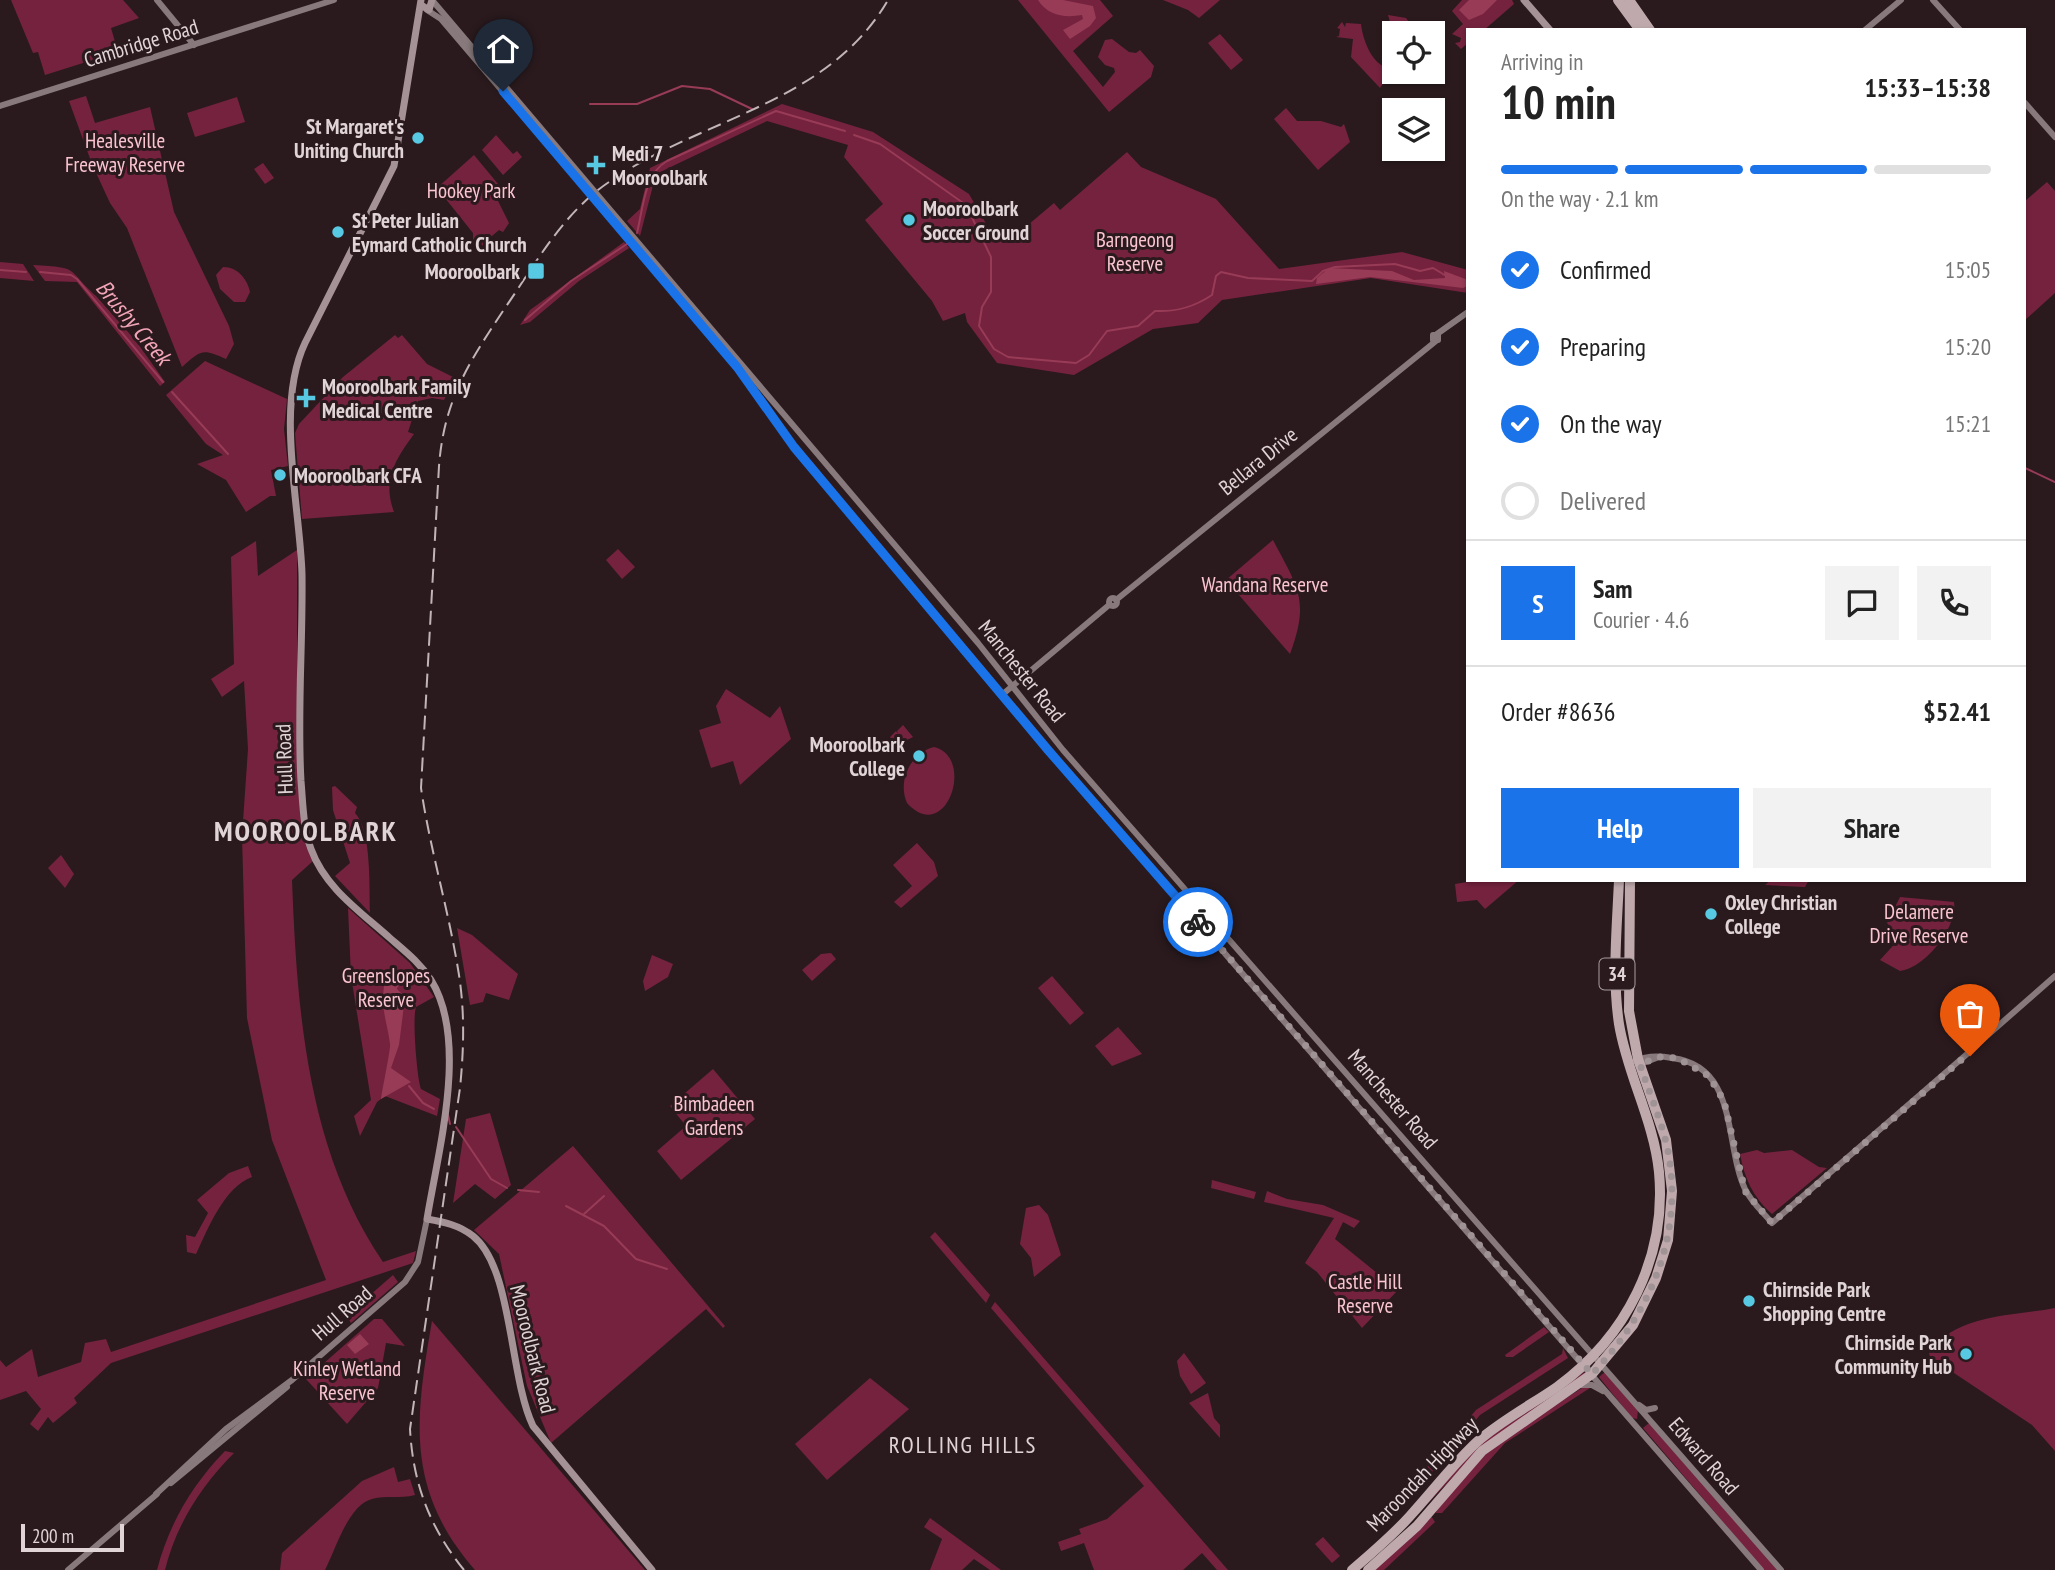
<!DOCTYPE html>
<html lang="en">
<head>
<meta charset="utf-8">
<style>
  :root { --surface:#fff; --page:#f2f2f2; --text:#222; --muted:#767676; --line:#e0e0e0; --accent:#1a73e8 }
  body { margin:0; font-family:"PT Sans Narrow",sans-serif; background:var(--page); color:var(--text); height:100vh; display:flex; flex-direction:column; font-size:26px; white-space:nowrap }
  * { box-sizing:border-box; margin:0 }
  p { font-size:23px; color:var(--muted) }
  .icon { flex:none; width:38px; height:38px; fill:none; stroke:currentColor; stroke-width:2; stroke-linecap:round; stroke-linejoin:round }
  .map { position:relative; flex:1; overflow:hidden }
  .panel { position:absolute; left:1466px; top:28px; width:560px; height:854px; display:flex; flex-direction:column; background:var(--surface); border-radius:0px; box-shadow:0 2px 5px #0004 }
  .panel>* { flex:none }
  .controls { position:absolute; left:1382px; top:21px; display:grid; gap:14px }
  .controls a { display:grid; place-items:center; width:63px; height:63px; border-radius:0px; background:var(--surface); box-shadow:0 2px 5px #0004; font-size:35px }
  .scale { position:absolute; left:21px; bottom:18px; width:103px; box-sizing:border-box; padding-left:7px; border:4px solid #e0d4d6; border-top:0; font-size:19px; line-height:24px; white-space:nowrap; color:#e0d4d6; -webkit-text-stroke:5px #2a1a1e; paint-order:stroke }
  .pin { position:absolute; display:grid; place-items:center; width:60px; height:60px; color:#fff; margin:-72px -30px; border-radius:50% 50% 50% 0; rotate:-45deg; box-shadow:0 0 7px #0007 }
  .pin .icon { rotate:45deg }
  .courier { position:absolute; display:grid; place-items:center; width:70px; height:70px; margin:-35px; border:5px solid #1a73e8; border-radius:50%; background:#fff; color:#222; box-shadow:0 2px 9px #0007 }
  .overview em { font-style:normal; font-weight:700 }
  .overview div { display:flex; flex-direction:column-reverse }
  .overview { display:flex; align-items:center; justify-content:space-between; height:119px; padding:0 35px }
  h1 { font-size:46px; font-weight:700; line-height:52px }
  .bar { display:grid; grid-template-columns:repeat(4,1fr); gap:10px 7px; align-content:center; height:84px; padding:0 35px }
  .bar i { height:9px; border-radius:5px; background:var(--line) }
  .bar .active { background:var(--accent) }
  .bar p { grid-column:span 4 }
  .line { display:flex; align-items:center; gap:18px; padding:0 35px; border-top:2px solid var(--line) }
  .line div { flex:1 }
  .round { display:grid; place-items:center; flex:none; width:74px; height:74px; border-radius:0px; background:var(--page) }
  ol { padding:0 35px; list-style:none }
  li { display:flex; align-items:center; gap:21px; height:77px }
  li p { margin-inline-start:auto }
  li .icon { padding:7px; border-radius:50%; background:var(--accent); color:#fff; stroke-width:4 }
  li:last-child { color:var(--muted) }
  li i { width:38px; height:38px; border:4px solid var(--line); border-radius:50% }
  .cta { display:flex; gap:14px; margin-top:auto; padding:14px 35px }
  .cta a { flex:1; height:80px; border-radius:0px; background:var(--accent); color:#fff; font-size:28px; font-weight:700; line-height:80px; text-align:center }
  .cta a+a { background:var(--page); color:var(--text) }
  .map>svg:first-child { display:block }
  .green { fill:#75223e }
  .water { fill:#983b57 }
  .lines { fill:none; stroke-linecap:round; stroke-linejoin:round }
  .stream { stroke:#983b57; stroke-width:2 }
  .secondary { stroke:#87797c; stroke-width:6 }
  .primary { stroke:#a49296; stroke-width:7 }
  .highway { stroke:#bfa9ad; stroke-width:10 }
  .rail { stroke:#c1b5b7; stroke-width:2; stroke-dasharray:14 7; stroke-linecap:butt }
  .done { stroke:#a09396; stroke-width:7; stroke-dasharray:0 12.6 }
  .route { stroke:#1a73e8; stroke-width:9 }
  .poi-dot { fill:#57c9e2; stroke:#2a1a1e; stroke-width:2.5 }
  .labels { text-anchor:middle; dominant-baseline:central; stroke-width:6; stroke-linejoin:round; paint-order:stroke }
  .shield { fill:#2a1a1e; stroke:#a99c9f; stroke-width:2 }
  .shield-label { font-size:19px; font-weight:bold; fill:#e0d4d6 }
  .street-label { font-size:21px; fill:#e0d4d6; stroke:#2a1a1e }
  .poi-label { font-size:21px; font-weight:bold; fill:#e0d4d6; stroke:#2a1a1e; text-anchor:start }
  .park-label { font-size:21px; fill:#fac4d0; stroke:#2a1a1e }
  .water-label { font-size:23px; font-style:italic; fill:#f3a5b8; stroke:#2a1a1e }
  .neighbourhood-label { font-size:23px; letter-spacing:2px; fill:#e0d4d6; stroke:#2a1a1e }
  .district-label { font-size:28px; font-weight:bold; letter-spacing:2px; fill:#e0d4d6; stroke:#2a1a1e }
</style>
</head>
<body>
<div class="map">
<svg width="2055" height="1570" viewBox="0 0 2055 1570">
  <rect width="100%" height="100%" fill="#2a1a1e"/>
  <g class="green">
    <polygon points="11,0 123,0 139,18 111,28 118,52 45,75 38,52 33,53"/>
    <polygon points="1018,0 1100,0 1113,16 1073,51 1103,87 1115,72 1114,68 1105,65 1098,57 1105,40 1112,39 1129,52 1136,53 1140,50 1154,66 1151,77 1109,112"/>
    <polygon points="1163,0 1220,0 1199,18 1188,10"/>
    <polygon points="1462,0 1512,0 1514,4 1484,30 1468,30 1468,43 1461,49 1455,43 1460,42 1461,38 1452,34 1463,24 1452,11"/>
    <polygon points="1388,15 1406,18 1417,33 1395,33 1395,39"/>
    <path d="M1342 22 1345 27 1346 23 1361 24C1363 42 1374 70 1395 69L1396 75 1387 83 1385 81 1380 88 1351 57 1353 39 1336 37 1339 36 1340 29 1337 28Z"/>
    <polygon points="1220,34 1243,60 1231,70 1208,43"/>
    <path d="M86 96 95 123 150 107 174 212 229 326 234 344 226 359C202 348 201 350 182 367L127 228 110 203 92 164 69 101Z"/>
    <polygon points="237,97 245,122 195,137 187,113"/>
    <polygon points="782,104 873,132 969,194 988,227 998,234 1022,230 1054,203 1060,210 1127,152 1141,167 1216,199 1279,269 1402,252 1468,270 1468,293 1371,278 1222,300 1198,323 1153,329 1074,375 997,363 967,322 965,313 943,321 932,301 865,220 883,204 844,157 848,145 767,121 656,174 640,236 627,221 640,209 650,168"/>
    <polygon points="1286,108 1297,121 1321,121 1341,127 1344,124 1350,142 1318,170 1274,119"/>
    <polygon points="496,135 513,154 517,151 522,157 503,175 482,150"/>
    <polygon points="474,155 508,196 498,201 509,223 503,232 499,230 486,241 484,246 473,241 473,233 437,188"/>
    <polygon points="263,163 274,178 265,184 254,169"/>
    <polygon points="2047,182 2055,191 2055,293 2025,320 2025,201"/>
    <polygon points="624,242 629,248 579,281 530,322 520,325 530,310"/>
    <polygon points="0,262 23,264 34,281 0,278"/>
    <path d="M33 265C82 268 65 268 96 296L136 341 165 382 160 386 77 282 45 281Z"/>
    <path d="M223 267C238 267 247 279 250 292L245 302H234L220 289 216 275Z"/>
    <path d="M395 335 398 338 402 335 427 364 455 378 444 400 432 398 418 401 408 432 414 434C395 460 382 480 394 512L302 519 295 433 299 424 343 377Z"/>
    <polygon points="205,361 287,399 284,429 288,466 271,470 276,496 270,496 246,512 226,480 197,464 223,455 206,444 166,395"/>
    <path d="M1273 540C1298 588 1310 600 1290 654L1226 580Z"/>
    <path d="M256 541 258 576 297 550V688L303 832 313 861 292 880C297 1011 307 1150 383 1262L416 1251 413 1263 111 1363 74 1398 77 1403 53 1423 48 1417 38 1431 30 1424 41 1409 26 1391 0 1400V1360L6 1367 32 1349 38 1377 81 1362 85 1343 106 1339 111 1352 326 1280 272 1140 247 1018 242 836 248 749 244 681 222 697 211 679 234 664 231 557Z"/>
    <polygon points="618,549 635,567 622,579 606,560"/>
    <polygon points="726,689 770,718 780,706 791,739 740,785 733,761 711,768 699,730 721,723 716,706"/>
    <polygon points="903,725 913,737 905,741 906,743 900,749 890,737 896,731 898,734 897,731"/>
    <path d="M934 747C976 757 946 846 907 803 897 780 911 753 934 747Z"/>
    <path d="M335 786 357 807 355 813C372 830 369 889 370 913L335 876 350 863 333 810 332 787Z"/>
    <polygon points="917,843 934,862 938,876 901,908 894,902 912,886 893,865"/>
    <polygon points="61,855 74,874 65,888 48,868"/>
    <polygon points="1480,880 1519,880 1485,909 1477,900 1457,902 1455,884"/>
    <polygon points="1771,880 1809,880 1805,887 1765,885"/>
    <path d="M1900 897 1954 902C1958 927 1925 968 1900 971L1880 960 1900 938 1887 923Z"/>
    <path d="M348 908 410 963 434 997 416 1007C412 1018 417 1078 421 1089L440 1099 437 1116 385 1096 377 1102 360 1136 354 1116 371 1100 351 976Z"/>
    <polygon points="457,928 472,935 518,974 509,1000 486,993 483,1002 470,1005"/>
    <polygon points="831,953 836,959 812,981 802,970 821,954"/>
    <polygon points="652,955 673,964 668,977 645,991 643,981"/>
    <polygon points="1052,976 1084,1013 1070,1025 1038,988"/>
    <polygon points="1118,1027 1142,1054 1112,1066 1095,1046"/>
    <polygon points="713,1069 755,1119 681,1180 657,1151 686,1126 670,1106"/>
    <polygon points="490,1113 511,1185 495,1199 475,1184 453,1203 466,1119"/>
    <polygon points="573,1146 725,1326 723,1328 706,1309 551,1443 527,1386 499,1254 474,1230"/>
    <path d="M1757 1150 1764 1153 1792 1150 1819 1167 1827 1168 1772 1214C1753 1198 1744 1177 1740 1154Z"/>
    <path d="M248 1166 252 1177C224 1187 208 1229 196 1254L187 1252 186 1235 195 1237 208 1213 197 1200 229 1173Z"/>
    <polygon points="1212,1180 1256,1192 1254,1199 1211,1188"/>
    <polygon points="1267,1191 1287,1199 1323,1205 1360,1221 1354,1228 1343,1222 1335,1239 1398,1290 1362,1328 1317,1272 1305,1263 1334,1218 1264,1202"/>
    <polygon points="1039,1205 1048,1215 1061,1255 1034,1277 1031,1258 1020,1244 1026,1208"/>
    <polygon points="935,1232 990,1295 986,1303 930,1237"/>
    <polygon points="393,1275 398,1282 351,1323 346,1316"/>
    <polygon points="995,1302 1228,1570 1217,1570 1202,1553 1183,1570 1094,1570 1084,1543 1061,1551 1058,1542 1081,1534 1079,1529 1107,1519 1144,1486 991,1308"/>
    <path d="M2055 1308V1451L2032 1425 1930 1357 1929 1353C1955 1314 2013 1316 2055 1308Z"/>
    <polygon points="374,1319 382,1319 405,1346 386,1343 378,1388 347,1424 306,1379"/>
    <path d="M432 1321 645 1570H475C405 1490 415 1418 432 1321Z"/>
    <polygon points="1544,1327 1549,1332 1513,1357 1506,1357 1505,1355"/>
    <polygon points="1563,1348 1568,1358 1480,1415 1422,1484 1417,1488 1410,1487 1476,1410 1562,1354"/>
    <polygon points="1184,1353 1206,1383 1191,1394 1180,1376 1177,1361"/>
    <path d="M1584 1372 1586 1374 1472 1457 1428 1503C1460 1442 1534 1414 1584 1372Z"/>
    <polygon points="1605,1372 1638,1410 1637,1419 1632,1418 1599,1377"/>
    <polygon points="870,1378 909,1409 827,1480 795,1444"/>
    <path d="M1593 1386 1505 1443 1442 1513H1436C1448 1467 1544 1414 1583 1387Z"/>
    <polygon points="1208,1393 1214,1418 1220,1425 1220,1438 1189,1403"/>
    <polygon points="1649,1423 1778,1570 1764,1570 1643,1428"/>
    <path d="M225 1451 234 1453C201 1486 176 1525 165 1570H157C169 1524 192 1485 225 1451Z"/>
    <path d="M394 1467 398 1482 410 1479 415 1495C400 1499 386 1495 372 1499 348 1505 335 1551 325 1570H280L282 1553 362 1481Z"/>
    <polygon points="1431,1516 1435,1522 1384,1570 1373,1570"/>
    <polygon points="930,1518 1001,1570 990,1570 974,1559 962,1570 930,1570 942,1539 924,1527"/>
    <polygon points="1323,1537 1340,1556 1332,1563 1315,1544"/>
  </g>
  <g class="water">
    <path d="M1038 0H1063L1093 6 1096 18 1090 26 1070 39 1063 30 1083 19 1082 15C1065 18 1048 16 1038 0Z"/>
    <polygon points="1469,0 1497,0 1483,14 1469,20 1459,10"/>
    <polygon points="1329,268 1392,271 1414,280 1445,278 1444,271 1468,280 1468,286 1463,288 1370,277 1316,284 1317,278"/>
    <path d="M390 982 405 997 399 1045 391 1068 411 1082 381 1099C382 1090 391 1048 390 1044 387 1021 381 1011 384 986Z"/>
    <polygon points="360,1334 369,1344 355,1354 347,1345"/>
  </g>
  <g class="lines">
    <g class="stream">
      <polyline points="590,104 637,104 682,86 710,89 752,109"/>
      <path d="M854 135 880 144 966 205 991 257V292L982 307 979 326 994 349 1008 357 1076 363 1089 355 1107 331 1138 326 1155 311C1177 312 1194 307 1212 295L1216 276 1221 272 1248 278 1312 281 1323 271 1335 267 1395 264 1420 271 1433 268 1448 277"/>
      <path d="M637 233C643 209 644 174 667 161L776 111 845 131"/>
      <polyline points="0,270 26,272"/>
      <polyline points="40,272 71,275 77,279 163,382"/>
      <polyline points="525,320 571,281 627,244"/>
      <polyline points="172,392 228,454"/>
      <polyline points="2025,468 2055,482"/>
      <polyline points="391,969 401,980 396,988"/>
      <polyline points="409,1086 423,1103 434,1109"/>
      <polyline points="448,1115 450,1124"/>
      <polyline points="456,1127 491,1179 507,1188"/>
      <polyline points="518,1190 539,1192"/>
      <polyline points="566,1206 604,1226 636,1259 667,1269"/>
      <polyline points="584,1214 604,1196"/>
    </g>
    <g class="secondary">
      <polyline points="157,0 194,45"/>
      <polyline points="432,0 978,643 1063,750 1781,1570"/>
      <polyline points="1933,0 1960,30"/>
      <polyline points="427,10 441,19 739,369 794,447 1048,750 1761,1570"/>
      <polyline points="1865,30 1901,0"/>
      <polyline points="2025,103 2055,137"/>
      <polyline points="0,106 334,0"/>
      <polyline points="1437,334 1468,312"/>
      <rect x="1433" y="335" width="5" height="5"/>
      <circle cx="1113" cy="602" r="4"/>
      <polyline points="1116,600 1436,341"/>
      <polyline points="1003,694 1109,605"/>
      <polyline points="1973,1048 2055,976"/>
      <path d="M1636 1061C1647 1055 1660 1056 1672 1058 1739 1066 1724 1145 1745 1189 1751 1202 1763 1212 1772 1223L1967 1054"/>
      <polyline points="1638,1065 1659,1057"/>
      <polyline points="1581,1385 1592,1385 1603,1391"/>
      <polyline points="1639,1405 1646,1410 1655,1408"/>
      <polyline points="171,1483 287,1387"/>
      <polyline points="156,1494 226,1429 292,1380 405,1282 418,1262 427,1219"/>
      <polyline points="68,1570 157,1494"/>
    </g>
    <g class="primary">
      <path d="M421 0 394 166 305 343C275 406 300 506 302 574 303 643 297 712 301 781 303 804 303 827 311 849 325 888 361 912 391 939 406 952 420 963 431 980 469 1041 438 1151 427 1219 444 1222 459 1225 473 1236 513 1268 509 1376 533 1426L652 1570"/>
      <polyline points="1524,0 1550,30"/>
      <polyline points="421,5 429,10 432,0"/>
    </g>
    <g class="highway">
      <polyline points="1618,0 1640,30"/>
      <polyline points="1629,0 1650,30"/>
      <path d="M1352 1570C1372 1553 1392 1536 1410 1516 1433 1491 1453 1464 1478 1441 1502 1420 1531 1405 1557 1387 1626 1337 1667 1258 1659 1172 1654 1121 1627 1074 1619 1024 1612 977 1617 927 1619 880"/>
      <polyline points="1368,1570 1417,1526 1482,1451 1592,1374 1633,1325 1656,1278 1668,1240 1672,1191 1666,1140 1638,1059 1629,1011 1630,880"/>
    </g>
    <path class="rail" d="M464 1570C430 1528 413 1484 410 1429L460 1088C464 1048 465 1009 458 969 448 908 430 849 421 788L439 466C444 400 469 362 505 308 536 263 563 213 609 182 701 118 828 104 888 0"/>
  </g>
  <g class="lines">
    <path class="done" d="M1198 922 1592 1374C1650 1314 1684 1235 1668 1151 1662 1121 1649 1093 1640 1064L1659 1057 1677 1058 1709 1076 1724 1101 1745 1191 1772 1223 1967 1055 1970 1056"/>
    <polyline class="route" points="503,91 737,367 794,447 1048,750 1198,922"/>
  </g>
  <g class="poi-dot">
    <circle cx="418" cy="138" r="7"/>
    <path d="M592.5 154.5h7v7h7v7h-7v7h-7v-7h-7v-7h7z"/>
    <circle cx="909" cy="220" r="7"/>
    <circle cx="338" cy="232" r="7"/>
    <rect x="527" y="262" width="18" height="18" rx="3.5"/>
    <path d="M302.5 387.5h7v7h7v7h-7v7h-7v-7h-7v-7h7z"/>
    <circle cx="280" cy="475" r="7"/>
    <circle cx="919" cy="756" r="7"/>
    <circle cx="1711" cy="914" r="7"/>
    <circle cx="1749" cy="1301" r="7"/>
    <circle cx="1966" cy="1354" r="7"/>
  </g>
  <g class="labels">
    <rect class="shield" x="1599.5" y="958.5" width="35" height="31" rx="5"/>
    <g class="shield-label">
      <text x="1617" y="974">34</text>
    </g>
    <g class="street-label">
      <text transform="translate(141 43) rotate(-17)">Cambridge Road</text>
      <text transform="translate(1258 461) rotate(-39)">Bellara Drive</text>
      <text transform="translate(1022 671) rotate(51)">Manchester Road</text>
      <text transform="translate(284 759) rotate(-92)">Hull Road</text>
      <text transform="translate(1393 1099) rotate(49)">Manchester Road</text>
      <text transform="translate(342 1313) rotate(-41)">Hull Road</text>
      <text transform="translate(533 1349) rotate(76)">Mooroolbark Road</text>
      <text transform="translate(1704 1456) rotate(49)">Edward Road</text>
      <text transform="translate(1422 1474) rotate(-46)">Maroondah Highway</text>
    </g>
    <g class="poi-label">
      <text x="404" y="126" text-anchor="end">St Margaret's<tspan x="404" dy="24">Uniting Church</tspan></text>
      <text x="612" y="153">Medi 7<tspan x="612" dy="24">Mooroolbark</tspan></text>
      <text x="923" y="208">Mooroolbark<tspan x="923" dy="24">Soccer Ground</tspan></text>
      <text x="352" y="220">St Peter Julian<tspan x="352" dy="24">Eymard Catholic Church</tspan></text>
      <text x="520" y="271" text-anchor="end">Mooroolbark</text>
      <text x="322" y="386">Mooroolbark Family<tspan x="322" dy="24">Medical Centre</tspan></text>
      <text x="294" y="475">Mooroolbark CFA</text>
      <text x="905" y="744" text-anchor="end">Mooroolbark<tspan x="905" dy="24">College</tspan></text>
      <text x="1725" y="902">Oxley Christian<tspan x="1725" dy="24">College</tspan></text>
      <text x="1763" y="1289">Chirnside Park<tspan x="1763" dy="24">Shopping Centre</tspan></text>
      <text x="1952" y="1342" text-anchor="end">Chirnside Park<tspan x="1952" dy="24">Community Hub</tspan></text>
    </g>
    <g class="park-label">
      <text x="125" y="140">Healesville<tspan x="125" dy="24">Freeway Reserve</tspan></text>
      <text x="471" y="190">Hookey Park</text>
      <text x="1135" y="239">Barngeong<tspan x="1135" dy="24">Reserve</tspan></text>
      <text x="1265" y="584">Wandana Reserve</text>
      <text x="1919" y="911">Delamere<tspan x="1919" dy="24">Drive Reserve</tspan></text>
      <text x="386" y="975">Greenslopes<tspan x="386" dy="24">Reserve</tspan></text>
      <text x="714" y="1103">Bimbadeen<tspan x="714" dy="24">Gardens</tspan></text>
      <text x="1365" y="1281">Castle Hill<tspan x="1365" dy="24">Reserve</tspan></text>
      <text x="347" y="1368">Kinley Wetland<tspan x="347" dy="24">Reserve</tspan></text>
    </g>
    <g class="water-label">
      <text transform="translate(134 322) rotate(50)">Brushy Creek</text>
    </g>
    <g class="neighbourhood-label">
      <text x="963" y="1444">ROLLING HILLS</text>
    </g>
    <g class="district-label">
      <text x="306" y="830">MOOROOLBARK</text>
    </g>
  </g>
</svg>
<div class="controls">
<a><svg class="icon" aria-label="locate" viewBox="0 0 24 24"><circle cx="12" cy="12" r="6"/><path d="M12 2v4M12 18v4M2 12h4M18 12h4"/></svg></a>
<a><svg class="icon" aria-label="layers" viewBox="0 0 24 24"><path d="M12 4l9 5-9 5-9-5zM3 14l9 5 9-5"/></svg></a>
</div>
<div class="scale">200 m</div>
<div class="pin" style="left:1970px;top:1056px;background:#ea580c"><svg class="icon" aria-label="bag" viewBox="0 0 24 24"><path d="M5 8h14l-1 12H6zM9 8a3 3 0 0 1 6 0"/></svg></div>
<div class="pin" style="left:503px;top:91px;background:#1f2937"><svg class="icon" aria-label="home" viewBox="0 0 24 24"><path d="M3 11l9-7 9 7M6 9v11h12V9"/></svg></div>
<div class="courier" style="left:1198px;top:922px"><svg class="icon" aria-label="bike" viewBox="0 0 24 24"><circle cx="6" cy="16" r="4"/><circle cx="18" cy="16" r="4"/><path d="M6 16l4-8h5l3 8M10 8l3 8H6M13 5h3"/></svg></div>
<section class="panel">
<div class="overview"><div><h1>10 min</h1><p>Arriving in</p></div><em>15:33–15:38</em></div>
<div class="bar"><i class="active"></i><i class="active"></i><i class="active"></i><i></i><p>On the way · 2.1 km</p></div>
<ol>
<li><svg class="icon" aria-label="check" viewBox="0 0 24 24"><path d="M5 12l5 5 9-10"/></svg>Confirmed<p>15:05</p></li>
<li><svg class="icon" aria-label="check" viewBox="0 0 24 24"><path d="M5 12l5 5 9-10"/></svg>Preparing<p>15:20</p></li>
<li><svg class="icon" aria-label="check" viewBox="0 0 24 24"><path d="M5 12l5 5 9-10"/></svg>On the way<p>15:21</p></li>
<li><i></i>Delivered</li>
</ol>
<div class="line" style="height:126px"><b class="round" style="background:var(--accent);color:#fff">S</b><div><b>Sam</b><p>Courier · 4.6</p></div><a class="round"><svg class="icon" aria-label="chat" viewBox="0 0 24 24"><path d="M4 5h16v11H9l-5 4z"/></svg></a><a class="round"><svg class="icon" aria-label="phone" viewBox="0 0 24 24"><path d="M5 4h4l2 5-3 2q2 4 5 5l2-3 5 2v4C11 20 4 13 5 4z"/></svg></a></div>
<div class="line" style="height:91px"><div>Order #8636</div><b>$52.41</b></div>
<div class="cta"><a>Help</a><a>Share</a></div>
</section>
</div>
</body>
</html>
